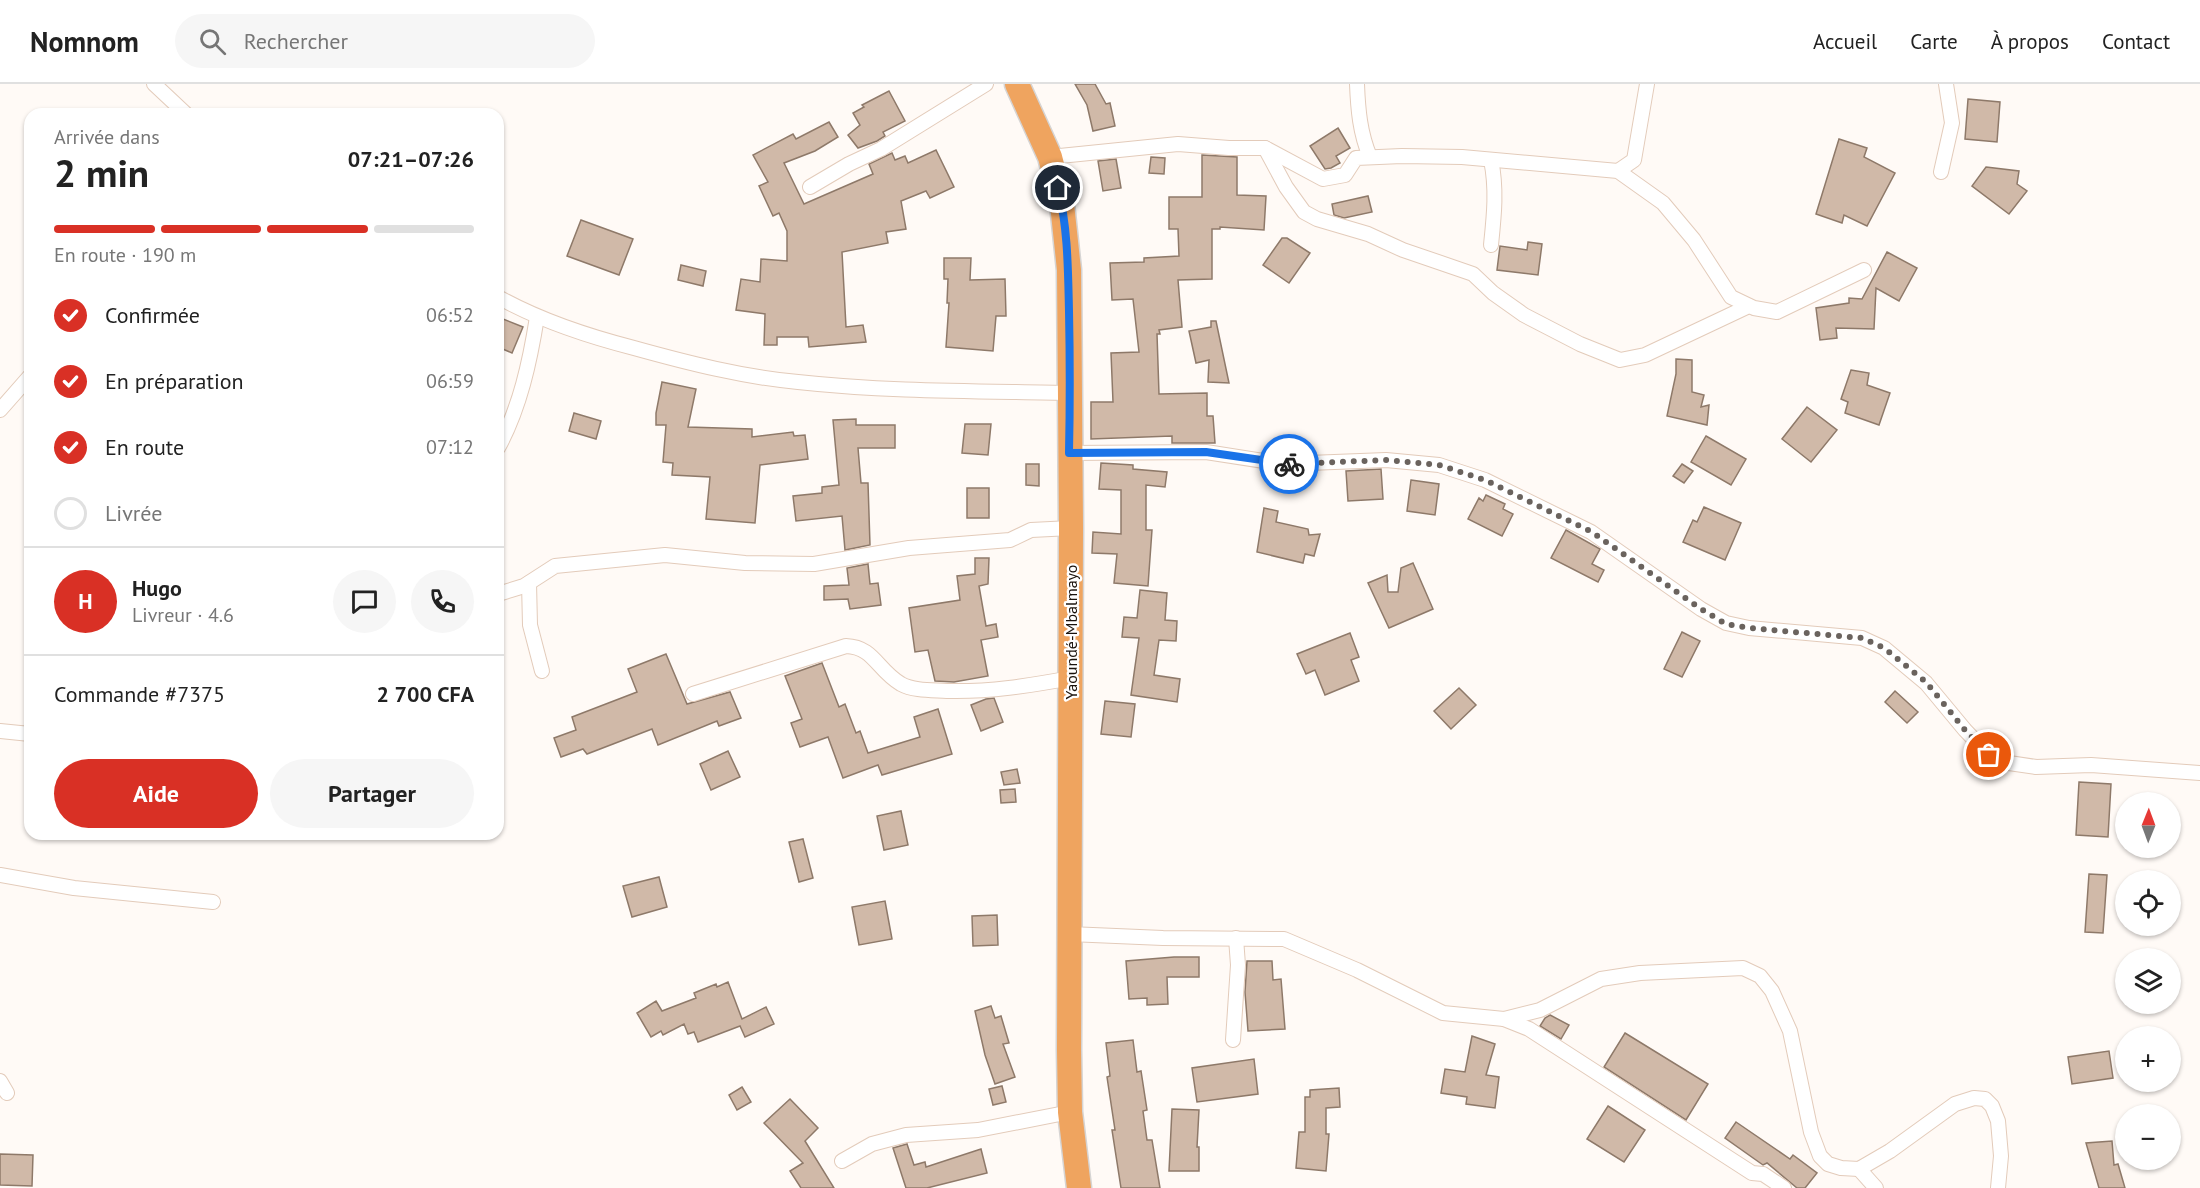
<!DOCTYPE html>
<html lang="fr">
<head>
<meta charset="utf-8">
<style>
  :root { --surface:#fff; --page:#f6f6f6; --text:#222; --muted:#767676; --line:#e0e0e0; --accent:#d93025 }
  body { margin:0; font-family:"PT Sans",sans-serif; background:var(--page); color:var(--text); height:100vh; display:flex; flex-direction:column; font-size:22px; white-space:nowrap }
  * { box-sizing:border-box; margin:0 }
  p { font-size:20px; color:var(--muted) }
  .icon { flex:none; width:33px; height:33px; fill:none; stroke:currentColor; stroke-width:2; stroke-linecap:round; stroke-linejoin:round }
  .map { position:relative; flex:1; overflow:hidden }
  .drawer { position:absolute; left:24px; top:24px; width:480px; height:732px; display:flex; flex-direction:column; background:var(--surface); border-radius:18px; box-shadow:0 2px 4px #0004 }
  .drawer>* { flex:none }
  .needle { width:39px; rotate:1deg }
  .tools { position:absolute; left:2115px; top:708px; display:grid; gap:12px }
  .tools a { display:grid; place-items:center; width:66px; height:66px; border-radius:50%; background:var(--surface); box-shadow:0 2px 4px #0004; font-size:30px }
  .pin { position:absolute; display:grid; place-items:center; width:51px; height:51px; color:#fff; margin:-26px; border:3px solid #fff; border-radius:50%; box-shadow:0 2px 6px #0007 }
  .courier { position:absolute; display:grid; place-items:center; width:60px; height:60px; margin:-30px; border:4px solid #1a73e8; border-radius:50%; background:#fff; color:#222; box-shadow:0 2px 8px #0007 }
  .summary em { font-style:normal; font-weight:800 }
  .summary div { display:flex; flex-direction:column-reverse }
  .summary { display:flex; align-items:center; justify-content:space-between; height:102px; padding:0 30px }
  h1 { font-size:39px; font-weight:800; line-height:45px }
  .bar { display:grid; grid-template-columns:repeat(4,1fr); gap:9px 6px; align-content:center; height:72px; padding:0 30px }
  .bar i { height:8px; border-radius:4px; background:var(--line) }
  .bar .current { background:var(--accent) }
  .bar p { grid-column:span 4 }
  .line { display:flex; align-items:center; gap:15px; padding:0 30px; border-top:2px solid var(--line) }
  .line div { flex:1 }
  .round { display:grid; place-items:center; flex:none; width:63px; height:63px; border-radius:32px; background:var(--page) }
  ol { padding:0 30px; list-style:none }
  li { display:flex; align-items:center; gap:18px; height:66px }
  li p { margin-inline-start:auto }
  li .icon { padding:6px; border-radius:50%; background:var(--accent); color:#fff; stroke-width:4 }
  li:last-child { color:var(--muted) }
  li i { width:33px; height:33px; border:3px solid var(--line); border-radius:50% }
  .action { display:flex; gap:12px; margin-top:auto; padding:12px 30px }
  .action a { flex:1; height:69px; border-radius:36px; background:var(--accent); color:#fff; font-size:24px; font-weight:800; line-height:69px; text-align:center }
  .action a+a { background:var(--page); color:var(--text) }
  header { display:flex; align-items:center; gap:36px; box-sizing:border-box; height:84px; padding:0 30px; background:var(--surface); border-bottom:2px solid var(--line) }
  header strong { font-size:28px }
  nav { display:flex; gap:33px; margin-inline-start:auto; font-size:21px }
  .search { width:420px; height:54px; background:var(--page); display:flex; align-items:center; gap:15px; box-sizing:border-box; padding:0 21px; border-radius:33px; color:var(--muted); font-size:22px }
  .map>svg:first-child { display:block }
  .building { fill:#d0b9a8; stroke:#8e7969; stroke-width:1.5 }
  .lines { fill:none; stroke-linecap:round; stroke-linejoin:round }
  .minor-casing { stroke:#e3cbba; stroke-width:16 }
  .trunk-casing { stroke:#d6d4d3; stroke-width:27 }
  .minor { stroke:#fff; stroke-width:14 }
  .trunk { stroke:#efa45f; stroke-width:24 }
  .done { stroke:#6a635e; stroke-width:6; stroke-dasharray:0 10.8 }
  .route { stroke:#1a73e8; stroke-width:8 }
  .labels { text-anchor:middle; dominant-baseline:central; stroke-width:4.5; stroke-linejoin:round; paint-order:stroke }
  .street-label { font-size:16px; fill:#1a120c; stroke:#fff }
</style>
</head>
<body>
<header>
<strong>Nomnom</strong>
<div class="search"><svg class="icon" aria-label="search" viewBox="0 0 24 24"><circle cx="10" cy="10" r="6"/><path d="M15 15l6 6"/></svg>Rechercher</div>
<nav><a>Accueil</a><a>Carte</a><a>À propos</a><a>Contact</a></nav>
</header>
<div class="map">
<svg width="2200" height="1104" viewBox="0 0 2200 1104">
  <rect width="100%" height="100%" fill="#fffaf6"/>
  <g class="building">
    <polygon points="1075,0 1095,0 1106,20 1110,19 1115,42 1093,47 1087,21"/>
    <polygon points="889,7 905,37 883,48 885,52 877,57 858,64 848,51 860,41 853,29 864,23 862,21"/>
    <polygon points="1968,15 2000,18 1997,58 1965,55"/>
    <polygon points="829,38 838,53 815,67 784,79 804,120 873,90 869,80 892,69 895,76 905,72 908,79 936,66 954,103 930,114 926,107 901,117 906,145 886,148 888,159 842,168 846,243 863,241 866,258 809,263 808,253 777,253 777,261 764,261 765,230 736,226 741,195 760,198 761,175 787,177 787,147 779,129 773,132 759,102 768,98 753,71 793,50 796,55"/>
    <polygon points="1338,44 1350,64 1336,72 1340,79 1331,84 1325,85 1310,62"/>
    <polygon points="1839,55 1867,64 1864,73 1895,89 1867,142 1844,131 1842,139 1816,130"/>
    <polygon points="1202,71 1237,73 1237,111 1266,112 1264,146 1220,143 1220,145 1212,145 1212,195 1178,196 1182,243 1159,246 1160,250 1157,250 1159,310 1207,309 1207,332 1213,332 1215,359 1172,359 1172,352 1091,355 1091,318 1113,318 1111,269 1139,268 1133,215 1112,216 1110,179 1144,178 1144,174 1179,172 1178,145 1169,145 1169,113 1202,113"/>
    <polygon points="1151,73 1165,74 1164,90 1149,89"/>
    <polygon points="1116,75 1121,104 1103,107 1098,77"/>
    <polygon points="1986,83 2019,87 2017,100 2027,107 2009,130 1972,102"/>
    <polygon points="1368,112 1372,128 1344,134 1334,131 1332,120"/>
    <polygon points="581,136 633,155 619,191 567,172"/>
    <polygon points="1282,154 1287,154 1310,169 1289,199 1263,181"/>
    <polygon points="1528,158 1542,160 1538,191 1497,186 1500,162 1527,166"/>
    <polygon points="1887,168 1917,184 1899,217 1876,204 1874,245 1836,244 1837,254 1820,256 1816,224 1849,219 1849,214 1862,215"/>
    <polygon points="944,174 971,174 970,196 1005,195 1006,232 996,232 993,267 946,263 949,219 947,219 948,195 944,195"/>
    <polygon points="681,181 706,187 703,202 678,196"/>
    <polygon points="498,233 523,243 512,269 498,263"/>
    <polygon points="1211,237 1216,237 1229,299 1208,298 1209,276 1196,279 1189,247 1211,243"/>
    <polygon points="1676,275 1692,276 1692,308 1704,311 1701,323 1709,321 1707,341 1667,332 1676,290"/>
    <polygon points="1851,286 1869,289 1867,301 1890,309 1879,341 1845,329 1848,318 1841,315"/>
    <polygon points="662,298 696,305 688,343 752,345 752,353 793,348 794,352 805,351 808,375 760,381 755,439 706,435 710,393 672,391 673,379 663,378 666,341 656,341 656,329"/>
    <polygon points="1807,323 1837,346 1811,378 1782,355"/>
    <polygon points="574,329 601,337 596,355 569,347"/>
    <polygon points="856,335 856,341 895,341 895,364 858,364 861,399 868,399 870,461 845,466 842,432 796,437 793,412 822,409 822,403 839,401 833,336"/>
    <polygon points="965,340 991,340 988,371 962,369"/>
    <polygon points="1706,352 1746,375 1731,401 1691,378"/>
    <polygon points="1101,379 1133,381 1133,385 1167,388 1165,403 1146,401 1146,446 1152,446 1148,502 1114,499 1117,470 1092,469 1093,448 1121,450 1121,406 1099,405"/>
    <polygon points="1026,380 1039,380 1039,402 1026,401"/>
    <polygon points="1682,380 1693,387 1684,399 1673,392"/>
    <polygon points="1381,385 1383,415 1348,417 1346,387"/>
    <polygon points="1411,396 1439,400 1435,431 1407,427"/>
    <rect x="967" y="404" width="22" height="30"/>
    <polygon points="1486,411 1505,420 1503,425 1513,430 1502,452 1468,435 1479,414 1483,417"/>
    <polygon points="1704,423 1741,439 1725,476 1683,458 1693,436 1697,438"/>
    <polygon points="1264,424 1278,427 1276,438 1308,445 1309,451 1320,450 1314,472 1305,470 1303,479 1257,468"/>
    <polygon points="1566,446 1600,465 1592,480 1604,486 1598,498 1551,474"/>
    <polygon points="975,474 989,474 988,500 979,502 986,542 996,540 998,553 981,556 988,592 954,598 935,597 928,566 915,568 909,524 960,516 957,492 975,490"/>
    <polygon points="1413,479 1433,525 1389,544 1368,499 1387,491 1388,508 1398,508 1401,484"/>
    <polygon points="868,480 870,500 878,499 881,521 850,525 848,515 824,516 824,502 849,501 847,484"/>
    <polygon points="1140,506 1167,509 1165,536 1177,537 1176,557 1159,556 1154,591 1180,595 1177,618 1131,611 1139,554 1122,553 1124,533 1137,534"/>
    <polygon points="1682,548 1700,557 1682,593 1664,585"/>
    <polygon points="1350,549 1359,573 1351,576 1359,597 1325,611 1315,586 1306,590 1297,570"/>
    <polygon points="666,570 687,620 730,608 741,634 719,642 717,637 658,661 652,645 587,670 583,665 561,673 554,654 576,646 572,633 637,608 628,585"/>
    <polygon points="822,579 839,623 845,620 856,649 860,647 868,669 920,653 914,633 938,625 952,670 882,691 878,681 843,694 828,653 800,663 791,639 802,635 785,592"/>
    <polygon points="1459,604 1476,621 1451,645 1434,627"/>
    <polygon points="1895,607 1918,628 1907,639 1885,618"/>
    <polygon points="994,614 1003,638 981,647 971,621 986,615"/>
    <polygon points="1105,617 1135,620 1131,653 1101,650"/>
    <polygon points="728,667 740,693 711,706 700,680"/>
    <polygon points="1017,685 1020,699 1004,701 1001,688"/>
    <polygon points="2079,698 2111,700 2108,753 2076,751"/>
    <polygon points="1015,705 1016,718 1001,719 1000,706"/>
    <polygon points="901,727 908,761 884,766 877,732"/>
    <polygon points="803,755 813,794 799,798 789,758"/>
    <polygon points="2089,790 2107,791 2103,849 2085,848"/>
    <polygon points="659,793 667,823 632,833 623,802"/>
    <polygon points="885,817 892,855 859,861 852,823"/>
    <polygon points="997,831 998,861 973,862 972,832"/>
    <polygon points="1174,873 1199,873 1199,893 1167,893 1168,920 1147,921 1147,914 1129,915 1126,877"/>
    <polygon points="1247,877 1272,877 1273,896 1281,895 1285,945 1248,947 1245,908"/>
    <polygon points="728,898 742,935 766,923 774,940 745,953 740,942 698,958 694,948 688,950 684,940 663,951 661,947 651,953 637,929 656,917 662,927 696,914 694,909 716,900 717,903"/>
    <polygon points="991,922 995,934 1001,932 1009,959 1003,960 1015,993 995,1000 985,971 975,927"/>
    <polygon points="1550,931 1569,941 1561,955 1540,942 1545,934"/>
    <polygon points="1625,949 1708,1000 1686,1036 1604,983"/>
    <polygon points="1472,952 1495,960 1486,991 1499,993 1495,1024 1466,1020 1467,1013 1441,1009 1445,985 1465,988"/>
    <polygon points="1133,956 1137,988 1141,987 1147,1026 1143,1027 1147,1056 1152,1056 1160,1104 1121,1104 1112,1046 1115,1046 1107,993 1110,992 1106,959"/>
    <polygon points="2109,967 2113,994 2072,1000 2068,973"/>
    <polygon points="1254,975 1258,1010 1197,1018 1192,984"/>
    <polygon points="1002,1002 1006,1018 993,1021 989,1005"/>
    <polygon points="742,1003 751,1018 737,1026 729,1011"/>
    <polygon points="1339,1004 1340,1023 1326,1024 1326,1050 1329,1050 1326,1087 1296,1084 1299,1048 1305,1048 1305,1013 1310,1013 1310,1006"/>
    <polygon points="790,1015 818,1044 805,1057 834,1104 801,1104 790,1087 803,1079 764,1039"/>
    <polygon points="1608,1022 1645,1046 1624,1078 1587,1055"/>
    <polygon points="1172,1025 1199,1026 1197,1063 1199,1063 1199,1087 1169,1087"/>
    <polygon points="1736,1038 1790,1075 1793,1071 1817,1089 1805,1104 1797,1104 1767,1079 1763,1081 1725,1054"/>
    <polygon points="2112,1057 2114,1081 2118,1080 2125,1104 2099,1104 2086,1059"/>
    <polygon points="907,1060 914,1081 925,1078 926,1083 981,1065 987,1089 927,1104 906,1104 893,1064"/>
    <polygon points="0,1070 33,1071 32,1102 0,1101"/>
  </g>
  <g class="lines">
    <g class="minor-casing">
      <g id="minor">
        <polyline points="154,0 186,30"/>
        <path d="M1357 0C1358 26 1360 49 1370 73"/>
        <polyline points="1265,64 1286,103 1304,128 1317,135 1368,150 1403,166 1473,190 1493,209 1524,231 1580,260 1620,276 1645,271 1749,222"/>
        <polyline points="1050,73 1178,60 1229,64 1265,64 1323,95 1345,91 1356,74 1402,72 1462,73 1618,87 1663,119 1694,156 1731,213 1754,224 1777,228 1864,186"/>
        <polyline points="1618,87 1634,76 1647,0"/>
        <polyline points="1941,88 1952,39 1946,0"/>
        <polyline points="810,103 849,80 881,65 986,0"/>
        <path d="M1491 161C1494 132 1497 105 1491 76"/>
        <path d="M498 213C541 237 587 252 634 264 688 279 743 293 798 298 889 308 980 307 1071 309"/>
        <polyline points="0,326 30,292"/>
        <path d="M498 364C520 324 530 277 537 233"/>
        <polyline points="1069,369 1206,368 1283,380 1386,376 1439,381 1485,396 1591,448 1701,525 1726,539 1749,544 1862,554 1884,564 1926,599 1965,646 1989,671 2009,679 2036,683 2091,681 2200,689"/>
        <polyline points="529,499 530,541 542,587"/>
        <polyline points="498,510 524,502 555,482 665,471 745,479 814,480 909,464 1010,456 1031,446 1071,444"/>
        <path d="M693 610 846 562C874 563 877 586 901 600 914 607 932 606 947 607 990 608 1028 602 1071 594"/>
        <polyline points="0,647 30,650"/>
        <polyline points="0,791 74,804 213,818"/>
        <polyline points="1069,850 1163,854 1284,855 1357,886 1443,929 1504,935 1540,926 1601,895 1640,889 1743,884 1760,892 1772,907 1790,947 1811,1048 1820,1072 1828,1080 1841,1084 1859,1085 1890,1067 1955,1020 1974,1014 1985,1015 1992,1022 1998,1037 2001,1072 1998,1104"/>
        <polyline points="1504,935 1529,945 1752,1089 1763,1090 1784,1104"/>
        <polyline points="1233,956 1238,881 1236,854"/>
        <polyline points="0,997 7,1009"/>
        <polyline points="842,1077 872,1060 906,1051 978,1046 1070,1028"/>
        <polyline points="1859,1085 1876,1104"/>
      </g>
    </g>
    <g class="trunk-casing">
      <polyline id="trunk" points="1017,0 1050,73 1062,120 1069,186 1071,444 1069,966 1070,1028 1079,1104"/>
    </g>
    <use href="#minor" class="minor"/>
    <use href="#trunk" class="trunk"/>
  </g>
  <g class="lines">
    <polyline class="done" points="1289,380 1386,376 1439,381 1485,396 1592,448 1701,525 1726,540 1749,544 1862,554 1884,564 1926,598 1965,646 1989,671"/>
    <path class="route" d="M1058 104C1068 144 1068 186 1069 227 1070 275 1070 322 1069 369L1206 368 1289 380"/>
  </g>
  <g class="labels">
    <g class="street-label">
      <text transform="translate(1071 548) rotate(-90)">Yaoundé-Mbalmayo</text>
    </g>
  </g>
</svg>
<div class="tools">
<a><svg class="needle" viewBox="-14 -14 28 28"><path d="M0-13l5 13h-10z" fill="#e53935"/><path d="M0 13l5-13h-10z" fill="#767676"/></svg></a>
<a><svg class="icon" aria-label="locate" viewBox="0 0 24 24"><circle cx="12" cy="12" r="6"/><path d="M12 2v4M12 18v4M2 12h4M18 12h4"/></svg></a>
<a><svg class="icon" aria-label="layers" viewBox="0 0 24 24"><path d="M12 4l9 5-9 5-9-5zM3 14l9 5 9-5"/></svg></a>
<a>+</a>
<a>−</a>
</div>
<div class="pin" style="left:1989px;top:671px;background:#ea580c"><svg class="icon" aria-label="bag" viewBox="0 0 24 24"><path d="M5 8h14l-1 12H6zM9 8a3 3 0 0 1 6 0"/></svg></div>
<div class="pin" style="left:1058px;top:104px;background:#1f2937"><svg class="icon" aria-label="home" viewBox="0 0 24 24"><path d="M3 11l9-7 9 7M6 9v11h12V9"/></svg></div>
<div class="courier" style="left:1289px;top:380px"><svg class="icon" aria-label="bike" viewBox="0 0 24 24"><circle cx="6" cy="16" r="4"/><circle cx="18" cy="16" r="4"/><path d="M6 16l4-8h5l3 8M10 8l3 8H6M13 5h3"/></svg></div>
<section class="drawer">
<div class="summary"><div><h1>2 min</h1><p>Arrivée dans</p></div><em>07:21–07:26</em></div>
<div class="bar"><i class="current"></i><i class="current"></i><i class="current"></i><i></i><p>En route · 190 m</p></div>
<ol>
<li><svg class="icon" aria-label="check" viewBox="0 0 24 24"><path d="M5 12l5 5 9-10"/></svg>Confirmée<p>06:52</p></li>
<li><svg class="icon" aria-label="check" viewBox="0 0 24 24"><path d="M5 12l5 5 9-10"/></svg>En préparation<p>06:59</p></li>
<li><svg class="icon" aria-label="check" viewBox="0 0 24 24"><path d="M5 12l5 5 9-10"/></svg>En route<p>07:12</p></li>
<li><i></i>Livrée</li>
</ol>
<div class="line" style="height:108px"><b class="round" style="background:var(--accent);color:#fff">H</b><div><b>Hugo</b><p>Livreur · 4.6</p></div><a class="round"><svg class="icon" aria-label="chat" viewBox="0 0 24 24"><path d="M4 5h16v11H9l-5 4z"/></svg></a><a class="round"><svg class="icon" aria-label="phone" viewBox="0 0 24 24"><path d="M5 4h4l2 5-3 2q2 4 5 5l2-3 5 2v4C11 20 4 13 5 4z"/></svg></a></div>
<div class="line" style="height:78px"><div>Commande #7375</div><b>2 700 CFA</b></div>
<div class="action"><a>Aide</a><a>Partager</a></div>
</section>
</div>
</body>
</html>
